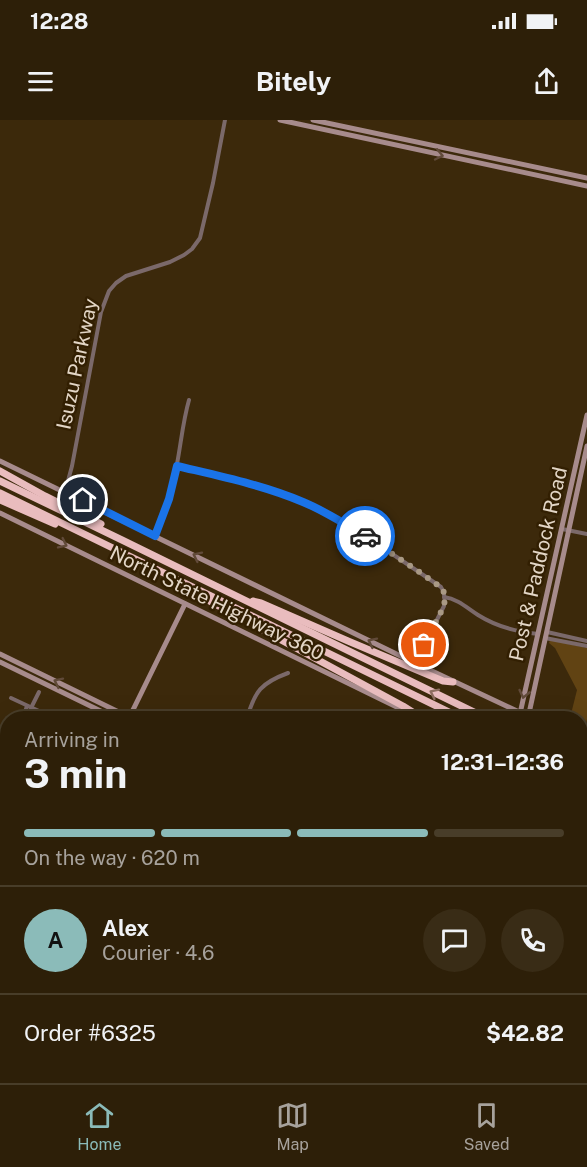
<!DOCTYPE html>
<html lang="en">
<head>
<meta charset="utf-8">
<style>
  :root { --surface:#2d1f08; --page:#392c16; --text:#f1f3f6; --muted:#a7a29c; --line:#483d29; --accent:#8bbbb9 }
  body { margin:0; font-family:"Public Sans",sans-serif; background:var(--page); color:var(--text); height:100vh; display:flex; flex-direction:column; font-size:22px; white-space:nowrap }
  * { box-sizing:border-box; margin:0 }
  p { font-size:20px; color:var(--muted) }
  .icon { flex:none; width:33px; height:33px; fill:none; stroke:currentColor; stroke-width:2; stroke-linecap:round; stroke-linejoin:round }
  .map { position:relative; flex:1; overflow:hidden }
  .side { position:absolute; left:0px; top:591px; width:588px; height:372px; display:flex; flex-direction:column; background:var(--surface); border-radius:24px 24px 0 0; box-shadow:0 6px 24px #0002,0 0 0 2px var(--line) }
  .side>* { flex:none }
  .pin { position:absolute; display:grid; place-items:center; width:51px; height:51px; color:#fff; margin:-26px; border:3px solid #fff; border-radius:50%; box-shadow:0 2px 6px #0007 }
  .courier { position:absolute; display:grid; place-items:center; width:60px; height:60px; margin:-30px; border:4px solid #1a73e8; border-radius:50%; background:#fff; color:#222; box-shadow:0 2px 8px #0007 }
  .summary em { font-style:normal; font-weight:700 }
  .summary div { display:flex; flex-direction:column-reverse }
  .summary { display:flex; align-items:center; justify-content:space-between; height:102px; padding:0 24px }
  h1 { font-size:39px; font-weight:700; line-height:45px }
  .bar { display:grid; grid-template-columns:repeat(4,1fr); gap:9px 6px; align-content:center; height:72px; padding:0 24px }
  .bar i { height:8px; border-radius:4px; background:var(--line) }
  .bar .current { background:var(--accent) }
  .bar p { grid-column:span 4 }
  .line { display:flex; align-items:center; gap:15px; padding:0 24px; border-top:2px solid var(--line) }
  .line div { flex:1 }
  .round { display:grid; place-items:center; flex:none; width:63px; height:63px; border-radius:32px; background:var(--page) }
  .status { display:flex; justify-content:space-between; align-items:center; height:42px; padding:0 30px; background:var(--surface); direction:ltr }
  .status svg { height:16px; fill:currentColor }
  header { display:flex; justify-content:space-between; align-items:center; height:78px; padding:0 24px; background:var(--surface); font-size:27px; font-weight:700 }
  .tabs { display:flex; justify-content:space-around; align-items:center; height:84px; border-top:2px solid var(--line); background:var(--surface); font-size:16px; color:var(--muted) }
  .tabs a { display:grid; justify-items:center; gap:3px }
  .tabs .current { color:var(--accent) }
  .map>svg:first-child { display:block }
  .green { fill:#614313 }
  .water { fill:#6c1f89 }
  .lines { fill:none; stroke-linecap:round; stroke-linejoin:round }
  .street { stroke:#7b696a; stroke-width:4 }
  .secondary { stroke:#a78b8c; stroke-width:5 }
  .highway { stroke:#e9bcbe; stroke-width:7 }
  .oneway { stroke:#614a39 }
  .oneway2 { stroke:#8e6e60 }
  .done { stroke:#a99985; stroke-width:6; stroke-dasharray:0 10.8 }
  .route { stroke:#1a73e8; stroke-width:8 }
  .labels { text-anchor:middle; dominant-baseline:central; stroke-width:5; stroke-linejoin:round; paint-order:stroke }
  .street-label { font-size:20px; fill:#e3d6c6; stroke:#321f02 }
</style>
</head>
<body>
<div class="status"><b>12:28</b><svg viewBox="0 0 49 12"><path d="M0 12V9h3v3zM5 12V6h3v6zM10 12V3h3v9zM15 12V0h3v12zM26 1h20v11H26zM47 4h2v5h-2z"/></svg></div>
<header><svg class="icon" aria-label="menu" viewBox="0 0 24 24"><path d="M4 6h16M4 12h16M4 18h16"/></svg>Bitely<svg class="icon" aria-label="share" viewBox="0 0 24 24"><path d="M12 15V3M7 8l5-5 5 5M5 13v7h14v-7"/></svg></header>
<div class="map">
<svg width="587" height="963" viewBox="0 0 587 963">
  <rect width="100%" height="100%" fill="#3c290b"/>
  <g class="green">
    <polygon points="550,520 587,528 587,599 584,616 581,614 580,598 570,598 577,570 555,528 549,523"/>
    <polygon points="0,711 7,716 7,857 2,847 0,846"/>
    <polygon points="7,870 8,956 85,956 77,963 0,963 0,881 3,879"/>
    <polygon points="106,956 237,956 241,963 99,963"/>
    <polygon points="265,956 375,956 381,963 271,963"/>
  </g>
  <g class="water">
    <polygon points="0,660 7,668 7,710 0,706"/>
    <polygon points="379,956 520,956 553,963 386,963"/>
  </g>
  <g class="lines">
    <g class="street">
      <path d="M177 346 251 364 301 381 333 397 376 423 441 467C445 473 445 480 444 486L415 543"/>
      <polyline points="65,372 72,346 101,192 109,171 116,163 126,156 170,142 184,135 192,129 200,118 213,63 225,0"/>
      <polyline points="562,409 587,414"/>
      <path d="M155 415C164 393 173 369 177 344 181 323 183 301 189 280"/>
      <path d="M444 477C458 479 467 488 478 495 497 507 517 512 538 514"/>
      <polyline points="547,512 587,521"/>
      <polyline points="545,518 587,526"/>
      <polyline points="11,578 54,598"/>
      <polyline points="31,588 39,572"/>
      <polyline points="23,598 27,586"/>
      <path d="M247 598C255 571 261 563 288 553"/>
      <polyline points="580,927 587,932"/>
    </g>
    <g class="secondary">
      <polyline points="280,0 587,66"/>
      <polyline points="313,0 587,58"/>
      <polyline points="0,341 415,543 532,598"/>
      <polyline points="0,393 411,594"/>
      <polyline points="0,534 131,598"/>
      <polyline points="0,542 115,598"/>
      <polyline points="129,598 185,484"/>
      <polyline points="519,598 587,295"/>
      <polyline points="528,598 587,326"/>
      <polyline points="580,678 587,681"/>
    </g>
    <g class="highway">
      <polyline points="0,351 45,376 101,404"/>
      <polyline points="0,361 122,420 486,598"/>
      <polyline points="0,373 461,598"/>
      <polyline points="0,380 55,404"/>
      <polyline points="180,465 403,586 422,598"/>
      <polyline points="253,481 261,483 348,521 443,561 453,562"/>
      <polyline points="580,623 587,630"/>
      <polyline points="580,645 587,648"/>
      <polyline points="580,657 587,660"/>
      <polyline points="580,664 587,668"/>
    </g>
  </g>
  <defs><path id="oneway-chevron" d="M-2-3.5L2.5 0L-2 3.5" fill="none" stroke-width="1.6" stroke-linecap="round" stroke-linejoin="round" transform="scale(1.5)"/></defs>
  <g class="oneway">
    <use href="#oneway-chevron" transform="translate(439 35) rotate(12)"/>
    <use href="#oneway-chevron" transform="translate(63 424) rotate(26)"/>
    <use href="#oneway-chevron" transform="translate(197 436) rotate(-154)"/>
    <use href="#oneway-chevron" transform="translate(372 522) rotate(-154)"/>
    <use href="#oneway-chevron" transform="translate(58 562) rotate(-154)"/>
    <use href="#oneway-chevron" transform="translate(524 574) rotate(103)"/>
  </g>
  <use class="oneway2" href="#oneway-chevron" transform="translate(434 573) rotate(-154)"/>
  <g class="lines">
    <polyline class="done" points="365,416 421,453 443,469 445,478 444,486 424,525"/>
    <path class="route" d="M83 380 155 416 169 379 177 346C219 356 263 365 303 382 325 391 345 404 365 416"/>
  </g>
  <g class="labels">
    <g class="street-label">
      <text transform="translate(77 244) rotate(-78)">Isuzu Parkway</text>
      <text transform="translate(538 444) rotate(-77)">Post &amp; Paddock Road</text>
      <text transform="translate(217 483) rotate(26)">North State Highway 360</text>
    </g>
  </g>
</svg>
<div class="pin" style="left:424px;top:525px;background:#ea580c"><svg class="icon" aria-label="bag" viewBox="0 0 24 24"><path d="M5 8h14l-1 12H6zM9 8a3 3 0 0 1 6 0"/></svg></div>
<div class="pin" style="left:83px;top:380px;background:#1f2937"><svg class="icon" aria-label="home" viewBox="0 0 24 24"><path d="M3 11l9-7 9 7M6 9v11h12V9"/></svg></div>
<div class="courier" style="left:365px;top:416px"><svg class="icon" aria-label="car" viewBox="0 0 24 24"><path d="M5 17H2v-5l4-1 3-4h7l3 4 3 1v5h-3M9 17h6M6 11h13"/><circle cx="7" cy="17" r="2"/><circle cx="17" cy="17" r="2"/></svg></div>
<section class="side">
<div class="summary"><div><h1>3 min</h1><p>Arriving in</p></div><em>12:31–12:36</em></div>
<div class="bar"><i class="current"></i><i class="current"></i><i class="current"></i><i></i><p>On the way · 620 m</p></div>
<div class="line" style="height:108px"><b class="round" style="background:var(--accent);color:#111">A</b><div><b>Alex</b><p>Courier · 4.6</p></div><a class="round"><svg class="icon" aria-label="chat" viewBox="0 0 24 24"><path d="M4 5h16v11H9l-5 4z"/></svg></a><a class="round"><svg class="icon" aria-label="phone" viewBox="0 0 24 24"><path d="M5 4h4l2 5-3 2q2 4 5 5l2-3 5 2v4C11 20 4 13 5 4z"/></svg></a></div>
<div class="line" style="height:78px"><div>Order #6325</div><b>$42.82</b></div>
</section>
</div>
<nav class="tabs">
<a class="current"><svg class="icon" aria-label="home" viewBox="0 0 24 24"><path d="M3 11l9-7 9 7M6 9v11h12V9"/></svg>Home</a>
<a><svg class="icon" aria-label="map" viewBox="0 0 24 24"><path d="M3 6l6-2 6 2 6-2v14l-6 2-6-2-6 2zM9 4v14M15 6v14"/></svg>Map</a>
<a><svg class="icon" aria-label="saved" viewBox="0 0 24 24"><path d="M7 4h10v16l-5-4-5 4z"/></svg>Saved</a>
</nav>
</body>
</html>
